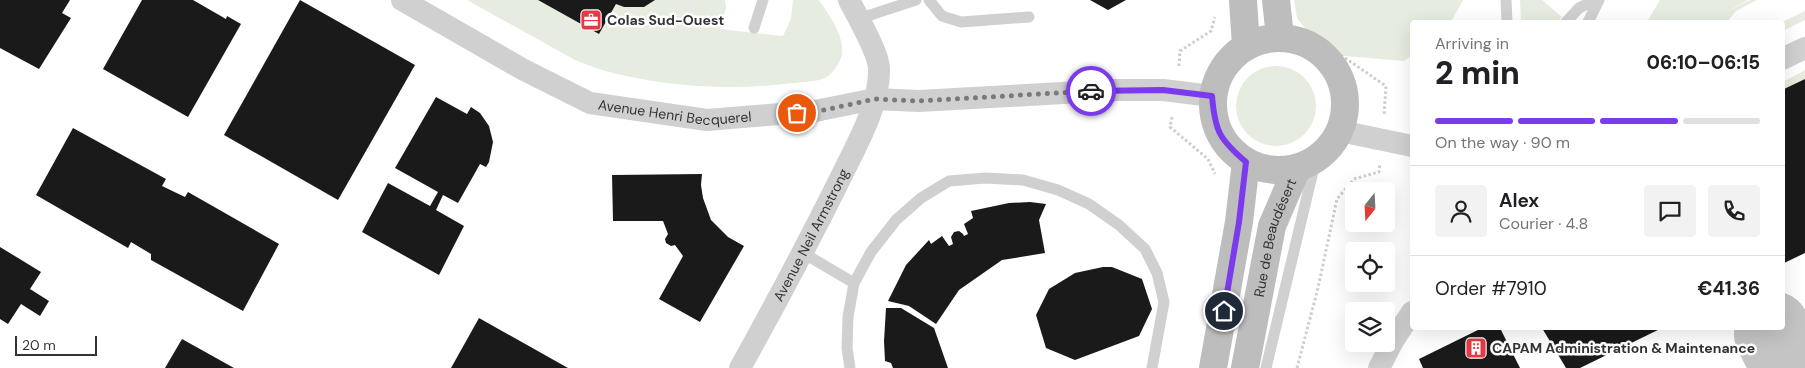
<!DOCTYPE html>
<html lang="en">
<head>
<meta charset="utf-8">
<style>
  :root { --surface:#fff; --page:#f2f2f2; --text:#202124; --muted:#757577; --line:#e0e0e0; --accent:#7c3aed }
  body { margin:0; font-family:"DM Sans",sans-serif; background:var(--page); color:var(--text); height:100vh; display:flex; flex-direction:column; font-size:19px; white-space:nowrap }
  * { box-sizing:border-box; margin:0 }
  p { font-size:16px; color:var(--muted) }
  .icon { flex:none; width:28px; height:28px; fill:none; stroke:currentColor; stroke-width:2; stroke-linecap:round; stroke-linejoin:round }
  .map { position:relative; flex:1; overflow:hidden }
  .details { position:absolute; left:1410px; top:20px; width:375px; height:310px; display:flex; flex-direction:column; background:var(--surface); border-radius:5px; box-shadow:0 5px 20px #0002 }
  .details>* { flex:none }
  .needle { width:32px; rotate:198deg }
  .controls { position:absolute; left:1345px; top:182px; display:grid; gap:10px }
  .controls a { display:grid; place-items:center; width:50px; height:50px; border-radius:5px; background:var(--surface); box-shadow:0 5px 20px #0002; font-size:25px }
  .scale { position:absolute; left:15px; bottom:12px; width:82px; box-sizing:border-box; padding-left:5px; border:2px solid #333; border-top:0; font-size:14px; line-height:18px; white-space:nowrap; color:#333; -webkit-text-stroke:4px #fff; paint-order:stroke }
  .pin { position:absolute; display:grid; place-items:center; width:42px; height:42px; color:#fff; margin:-21px; border:2px solid #fff; border-radius:50%; box-shadow:0 1px 5px #0007 }
  .courier { position:absolute; display:grid; place-items:center; width:50px; height:50px; margin:-25px; border:4px solid #7c3aed; border-radius:50%; background:#fff; color:#222; box-shadow:0 1px 6px #0007 }
  .overview em { font-style:normal; font-weight:800 }
  .overview div { display:flex; flex-direction:column-reverse }
  .overview { display:flex; align-items:center; justify-content:space-between; height:85px; padding:0 25px }
  h1 { font-size:32px; font-weight:800; line-height:38px }
  .bar { display:grid; grid-template-columns:repeat(4,1fr); gap:8px 5px; align-content:center; height:60px; padding:0 25px }
  .bar i { height:6px; border-radius:4px; background:var(--line) }
  .bar .on { background:var(--accent) }
  .bar p { grid-column:span 4 }
  .line { display:flex; align-items:center; gap:12px; padding:0 25px; border-top:1px solid var(--line) }
  .line div { flex:1 }
  .round { display:grid; place-items:center; flex:none; width:52px; height:52px; border-radius:5px; background:var(--page) }
  .map>svg:first-child { display:block }
  .green { fill:#e6ecdf }
  .lines { fill:none; stroke-linecap:round; stroke-linejoin:round }
  .taxiway { stroke:#c4c4c4; stroke-width:74 }
  .building { fill:#1a1a1a }
  .path { stroke:#cdcdcd; stroke-width:3; stroke-dasharray:2.5 2.5; stroke-linecap:butt }
  .service { stroke:#d0d0d0; stroke-width:11 }
  .minor { stroke:#d0d0d0; stroke-width:22 }
  .secondary { stroke:#bdbdbd; stroke-width:28 }
  .done { stroke:#7a7a7a; stroke-width:5; stroke-dasharray:0 9 }
  .route { stroke:#7c3aed; stroke-width:6 }
  .labels { text-anchor:middle; dominant-baseline:central; stroke-width:5; stroke-linejoin:round; paint-order:stroke }
  .poi-label { font-size:14px; font-weight:bold; fill:#333; stroke:#fff; text-anchor:start }
  .street-label { font-size:14px; fill:#333; stroke:#fff }
</style>
</head>
<body>
<div class="map">
<svg width="1805" height="368" viewBox="0 0 1805 368">
  <rect width="100%" height="100%" fill="#fff"/>
  <g class="green">
    <path d="M467 0H538L599 34 616 4 624 7H644L654 0H725L726 8 720 29 783 36 791 19 793 0H819C829 15 845 36 842 55 840 63 833 73 827 77 817 82 804 82 793 83 738 90 681 88 626 76 609 73 592 67 575 60Z"/>
    <polygon points="1294,0 1463,0 1451,22 1412,22 1412,55 1404,61 1345,56 1316,42 1297,18"/>
    <polygon points="1520,0 1542,0 1562,17 1557,22 1521,22"/>
    <polygon points="1660,0 1748,0 1721,15 1750,0 1757,0 1736,11 1727,22 1651,22 1648,20"/>
    <polygon points="1805,11 1805,20 1783,31 1782,22"/>
    <circle cx="1276" cy="106" r="40"/>
    <polygon points="1805,70 1805,79 1783,90 1783,82"/>
  </g>
  <g class="lines">
    <polyline class="taxiway" points="1773,328 1771,334 1788,368"/>
  </g>
  <g class="building">
    <polygon points="0,0 70,0 62,13 71,18 39,69 0,48"/>
    <polygon points="142,0 193,0 226,19 227,16 241,24 188,117 103,69"/>
    <polygon points="300,0 415,65 338,200 224,135"/>
    <polygon points="538,0 655,0 644,7 624,7 616,4 599,34"/>
    <polygon points="1090,0 1126,0 1108,10"/>
    <polygon points="1805,79 1805,253 1782,264 1782,90"/>
    <polygon points="436,97 467,114 471,107 480,113 489,126 493,142 489,162 486,167 480,164 458,203 443,195 436,210 464,226 439,275 362,232 388,183 430,206 438,192 395,168"/>
    <polygon points="73,128 166,179 162,186 185,197 188,192 279,244 243,311 151,260 151,254 131,242 128,248 36,195"/>
    <polygon points="702,174 701,185 703,198 711,220 728,237 744,246 700,322 659,299 683,256 675,245 671,246 666,243 665,239 668,234 663,221 613,221 612,175"/>
    <polygon points="1030,202 1046,204 1039,220 1045,253 1002,260 959,290 936,324 909,306 888,301 906,265 929,240 931,244 942,236 949,246 953,244 951,237 954,232 959,231 963,234 964,236 968,234 964,224 973,218 971,211 1009,203"/>
    <polygon points="0,247 41,272 30,289 49,301 40,316 21,304 8,324 0,319"/>
    <polygon points="1103,267 1112,267 1142,279 1152,309 1139,336 1075,360 1046,348 1036,315 1049,289 1075,273"/>
    <polygon points="886,308 901,308 934,328 948,368 893,368 891,363 885,361 884,341"/>
    <polygon points="479,318 568,368 451,368"/>
    <polygon points="1482,328 1500,328 1520,368 1423,368 1419,359"/>
    <polygon points="1542,328 1662,328 1580,368 1566,368"/>
    <polygon points="182,339 234,368 165,368"/>
  </g>
  <g class="lines">
    <g class="path">
      <polyline points="1307,34 1329,47 1386,86 1384,115"/>
      <polyline points="1179,66 1180,51 1211,31 1215,17"/>
      <polyline points="1172,117 1170,127 1208,159 1215,174"/>
      <polyline points="1297,368 1318,288 1337,199 1354,179 1379,172 1380,164"/>
    </g>
    <g class="service">
      <polyline points="929,0 942,16 961,22 1029,17"/>
      <polyline points="1506,0 1507,22"/>
      <polyline points="858,19 916,0"/>
      <polyline points="1566,22 1579,8 1595,0"/>
      <polyline points="1588,22 1599,0"/>
      <polyline points="754,28 763,0"/>
      <polyline points="803,253 854,283"/>
      <polyline points="850,368 847,348 848,317 854,283 871,252 896,220 921,198 949,181 985,178 1023,180 1058,190 1089,204 1119,225 1145,249 1157,273 1164,302 1152,368"/>
      <polyline points="1266,368 1316,159"/>
    </g>
    <g class="minor">
      <path id="s1" d="M402 0 524 70 590 103 707 120 815 111 875 99 919 101 1117 90H1163L1212 96"/>
      <polyline points="1782,59 1805,48"/>
      <polyline points="1340,131 1412,146"/>
      <path id="s2" d="M740 368C774 307 807 245 838 183 854 149 880 107 879 69 879 53 857 16 849 0"/>
      <polyline points="1379,368 1393,341 1412,312"/>
    </g>
    <g class="secondary">
      <polyline points="1243,0 1246,46"/>
      <polyline points="1276,0 1280,37"/>
      <circle cx="1279" cy="104" r="66"/>
      <polyline points="1213,368 1239,222 1246,162"/>
      <path id="s3" d="M1245 368 1272 226 1297 168"/>
    </g>
  </g>
  <g class="lines">
    <polyline class="done" points="797,113 815,112 875,99 919,101 1091,91"/>
    <path class="route" d="M1091 91 1163 90 1212 96C1215 131 1219 139 1246 162L1239 222 1224 311"/>
  </g>
  <defs>
    <g id="office-square" transform="scale(1.125)"><rect x="-9" y="-9" width="18" height="18" rx="4" fill="#e63946" stroke="#fff"/><path d="M-6-3h4V-5.5h4V-3h4V5H-6ZM-1-4.5V-3h2v-1.5ZM-6 0V1H6V0Z" fill="#fff"/></g>
    <g id="building-square" transform="scale(1.125)"><rect x="-9" y="-9" width="18" height="18" rx="4" fill="#e63946" stroke="#fff"/><path d="M-4-6H4V6H1V3H-1V6H-4ZM-2.5-4.3h1.7v1.8h-1.7ZM.8-4.3h1.7v1.8H.8ZM-2.5-1h1.7V.8h-1.7ZM.8-1h1.7V.8H.8Z" fill="#fff"/></g>
  </defs>
  <g fill-rule="evenodd">
    <use href="#office-square" x="591" y="20"/>
    <use href="#building-square" x="1476" y="348"/>
  </g>
  <g class="labels">
    <g class="poi-label">
      <text x="607" y="20">Colas Sud-Ouest</text>
      <text x="1492" y="348">CAPAM Administration &amp; Maintenance</text>
    </g>
    <g class="street-label">
      <text stroke="none"><textPath href="#s1" startOffset="300">Avenue Henri Becquerel</textPath></text>
      <text stroke="none"><textPath href="#s2" startOffset="151">Avenue Neil Armstrong</textPath></text>
      <text stroke="none"><textPath href="#s3" startOffset="134">Rue de Beaudésert</textPath></text>
    </g>
  </g>
</svg>
<div class="controls">
<a><svg class="needle" viewBox="-14 -14 28 28"><path d="M0-13l5 13h-10z" fill="#e53935"/><path d="M0 13l5-13h-10z" fill="#757577"/></svg></a>
<a><svg class="icon" aria-label="locate" viewBox="0 0 24 24"><circle cx="12" cy="12" r="6"/><path d="M12 2v4M12 18v4M2 12h4M18 12h4"/></svg></a>
<a><svg class="icon" aria-label="layers" viewBox="0 0 24 24"><path d="M12 4l9 5-9 5-9-5zM3 14l9 5 9-5"/></svg></a>
</div>
<div class="scale">20 m</div>
<div class="pin" style="left:797px;top:113px;background:#ea580c"><svg class="icon" aria-label="bag" viewBox="0 0 24 24"><path d="M5 8h14l-1 12H6zM9 8a3 3 0 0 1 6 0"/></svg></div>
<div class="pin" style="left:1224px;top:311px;background:#1f2937"><svg class="icon" aria-label="home" viewBox="0 0 24 24"><path d="M3 11l9-7 9 7M6 9v11h12V9"/></svg></div>
<div class="courier" style="left:1091px;top:91px"><svg class="icon" aria-label="car" viewBox="0 0 24 24"><path d="M5 17H2v-5l4-1 3-4h7l3 4 3 1v5h-3M9 17h6M6 11h13"/><circle cx="7" cy="17" r="2"/><circle cx="17" cy="17" r="2"/></svg></div>
<section class="details">
<div class="overview"><div><h1>2 min</h1><p>Arriving in</p></div><em>06:10–06:15</em></div>
<div class="bar"><i class="on"></i><i class="on"></i><i class="on"></i><i></i><p>On the way · 90 m</p></div>
<div class="line" style="height:90px"><a class="round"><svg class="icon" aria-label="person" viewBox="0 0 24 24"><circle cx="12" cy="8" r="4"/><path d="M4 21q1-7 8-7t8 7"/></svg></a><div><b>Alex</b><p>Courier · 4.8</p></div><a class="round"><svg class="icon" aria-label="chat" viewBox="0 0 24 24"><path d="M4 5h16v11H9l-5 4z"/></svg></a><a class="round"><svg class="icon" aria-label="phone" viewBox="0 0 24 24"><path d="M5 4h4l2 5-3 2q2 4 5 5l2-3 5 2v4C11 20 4 13 5 4z"/></svg></a></div>
<div class="line" style="height:65px"><div>Order #7910</div><b>€41.36</b></div>
</section>
</div>
</body>
</html>
